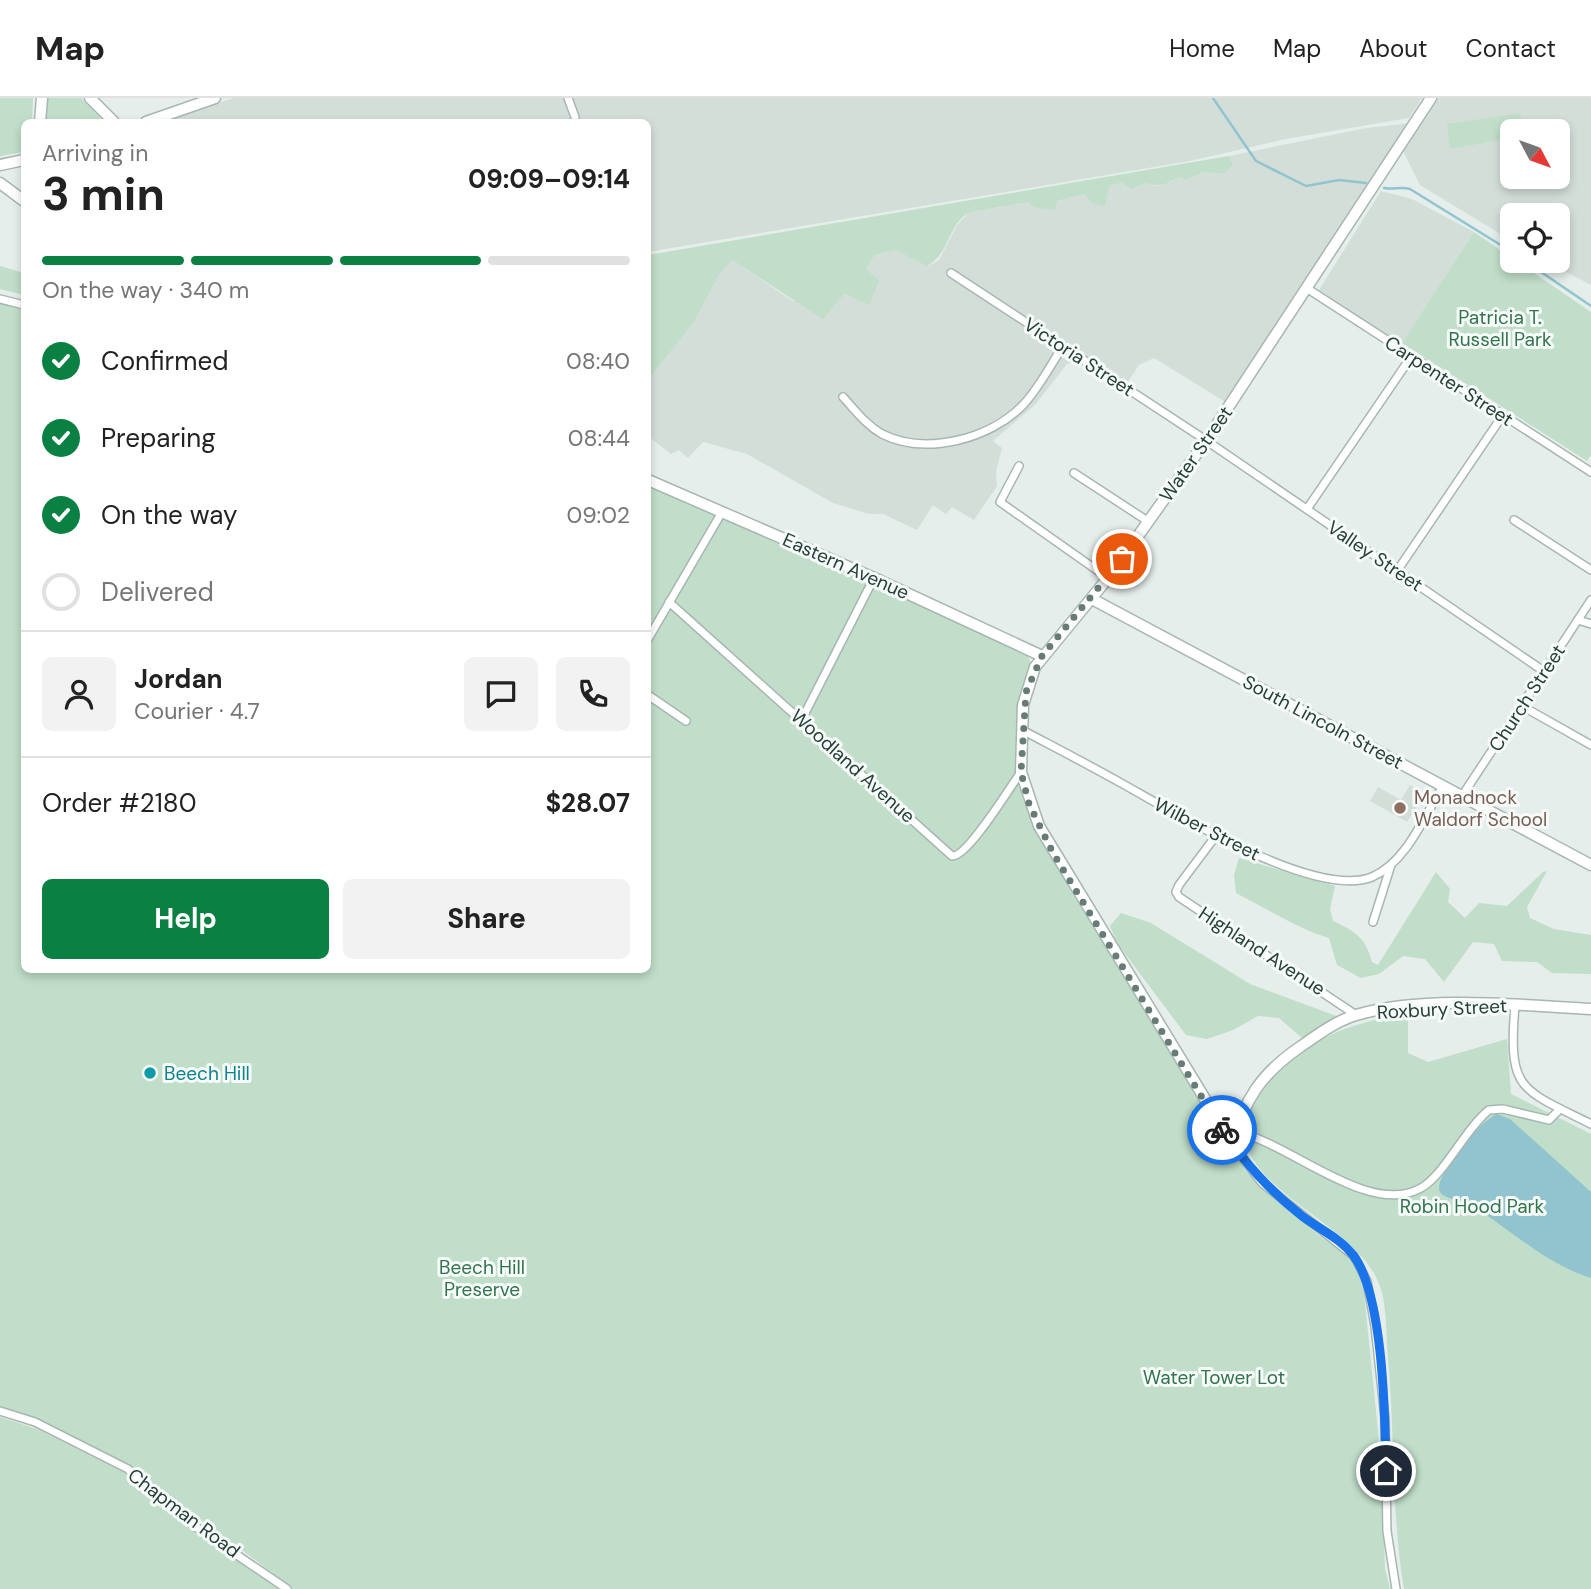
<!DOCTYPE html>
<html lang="en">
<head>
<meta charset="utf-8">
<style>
  :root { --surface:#fff; --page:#f2f2f2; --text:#222; --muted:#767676; --line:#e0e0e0; --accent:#0b8043 }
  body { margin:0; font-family:"DM Sans",sans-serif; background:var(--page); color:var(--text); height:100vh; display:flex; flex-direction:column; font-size:26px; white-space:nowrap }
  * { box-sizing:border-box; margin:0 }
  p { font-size:23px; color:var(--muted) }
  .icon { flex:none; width:38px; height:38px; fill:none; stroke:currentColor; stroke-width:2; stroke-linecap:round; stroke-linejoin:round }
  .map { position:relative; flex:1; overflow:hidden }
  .sheet { position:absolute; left:21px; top:21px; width:630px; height:854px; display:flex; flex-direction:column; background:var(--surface); border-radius:10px; box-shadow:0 4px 10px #0003 }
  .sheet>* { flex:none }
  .needle { width:46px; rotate:131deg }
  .controls { position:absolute; left:1500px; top:21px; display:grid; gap:14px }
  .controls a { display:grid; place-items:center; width:70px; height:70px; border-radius:10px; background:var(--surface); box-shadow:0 4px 10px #0003; font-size:35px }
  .pin { position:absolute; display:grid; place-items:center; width:60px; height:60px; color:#fff; margin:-30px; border:4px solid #fff; border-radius:50%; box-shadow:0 2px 7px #0007 }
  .courier { position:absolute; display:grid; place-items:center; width:70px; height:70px; margin:-35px; border:5px solid #1a73e8; border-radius:50%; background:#fff; color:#222; box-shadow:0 2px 9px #0007 }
  .head em { font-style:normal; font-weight:700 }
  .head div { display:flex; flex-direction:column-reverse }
  .head { display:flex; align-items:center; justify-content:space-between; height:119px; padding:0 21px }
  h1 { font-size:46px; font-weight:700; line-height:52px }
  .bar { display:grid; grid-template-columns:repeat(4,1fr); gap:10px 7px; align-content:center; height:84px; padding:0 21px }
  .bar i { height:9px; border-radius:5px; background:var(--line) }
  .bar .active { background:var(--accent) }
  .bar p { grid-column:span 4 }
  .line { display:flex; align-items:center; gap:18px; padding:0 21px; border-top:2px solid var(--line) }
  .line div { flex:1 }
  .round { display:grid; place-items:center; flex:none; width:74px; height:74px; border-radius:10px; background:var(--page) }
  ol { padding:0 21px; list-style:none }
  li { display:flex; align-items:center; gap:21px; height:77px }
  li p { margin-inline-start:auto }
  li .icon { padding:7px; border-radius:50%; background:var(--accent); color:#fff; stroke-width:4 }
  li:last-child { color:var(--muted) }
  li i { width:38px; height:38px; border:4px solid var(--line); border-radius:50% }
  .button { display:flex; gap:14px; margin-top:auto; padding:14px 21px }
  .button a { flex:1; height:80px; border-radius:10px; background:var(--accent); color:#fff; font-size:28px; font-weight:700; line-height:80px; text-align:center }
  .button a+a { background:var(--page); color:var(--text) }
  header { display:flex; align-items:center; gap:42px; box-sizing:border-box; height:98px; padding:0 35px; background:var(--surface); border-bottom:2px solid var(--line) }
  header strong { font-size:33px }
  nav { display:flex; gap:38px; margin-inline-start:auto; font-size:24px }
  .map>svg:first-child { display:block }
  .built { fill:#d4ded9; fill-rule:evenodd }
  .green { fill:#c0dec9 }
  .water { fill:#91c4cf }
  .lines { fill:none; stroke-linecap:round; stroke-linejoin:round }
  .stream { stroke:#91c4cf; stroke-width:2.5 }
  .minor-casing { stroke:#a8b6b1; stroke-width:10 }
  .tertiary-casing { stroke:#a8b6b1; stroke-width:13 }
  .minor { stroke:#fff; stroke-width:7 }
  .tertiary { stroke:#fff; stroke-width:10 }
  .done { stroke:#687c77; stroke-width:7; stroke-dasharray:0 12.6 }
  .route { stroke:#1a73e8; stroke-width:9 }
  .education-dot { fill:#8d6e63; stroke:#f6faf8; stroke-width:2.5 }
  .culture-dot { fill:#0f9aa8; stroke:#f6faf8; stroke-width:2.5 }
  .labels { text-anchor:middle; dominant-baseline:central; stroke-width:6; stroke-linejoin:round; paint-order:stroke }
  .park-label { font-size:19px; fill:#31744d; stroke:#f6faf8 }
  .street-label { font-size:19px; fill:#253f39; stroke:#f6faf8 }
  .education-label { font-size:19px; fill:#785e54; stroke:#f6faf8; text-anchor:start }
  .culture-label { font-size:19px; fill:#0d838f; stroke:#f6faf8; text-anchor:start }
</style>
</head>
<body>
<header>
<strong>Map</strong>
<nav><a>Home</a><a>Map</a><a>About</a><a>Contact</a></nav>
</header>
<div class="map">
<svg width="1591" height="1491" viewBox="0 0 1591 1491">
  <rect width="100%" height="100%" fill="#e5eeea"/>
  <g class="built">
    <polygon points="233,0 1422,0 1409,20 1286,41 1190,63 648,154 648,24 162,24"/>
    <path d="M1437 0H1591V187L1545 163H1558V117H1512V143L1420 87 1403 53ZM1512 33H1558V79H1512Z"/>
    <polygon points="1411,25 1227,305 1154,260 1139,267 1127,285 1097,266 1089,273 1074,264 1067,266 1035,307 993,343 1002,350 996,373 997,388 974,422 952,409 946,416 933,407 917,432 883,416 869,416 833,405 747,356 703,344 688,360 679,352 671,356 648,338 648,282 694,224 719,177 732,162 793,203 844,196 869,207 866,171 875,157 895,152 928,168 939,162 957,127 969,114 1030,104 1057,103 1086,96 1105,107 1110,87 1122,85 1131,91 1148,85 1155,88 1171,84 1179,79 1186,82 1204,74 1224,76 1233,67 1229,58 1366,30"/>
    <polygon points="1381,93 1412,101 1474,134 1401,247 1319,192"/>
    <polygon points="1410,687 1425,696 1407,724 1370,703 1378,689 1401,702"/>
  </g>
  <g class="green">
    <polygon points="0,0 33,0 32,24 24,24 24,54 0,58"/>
    <polygon points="46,0 81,0 104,24 45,24"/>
    <polygon points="1520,15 1523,33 1512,33 1512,40 1450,51 1447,26"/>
    <path d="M1229 58 1233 67 1224 76 1204 74 1186 82 1179 79C1169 85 1159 90 1147 85L1131 91 1122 85 1110 87 1105 108 1092 105 1085 96 1057 103 1055 112 1033 109 1029 104C1020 106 971 113 968 115 948 127 949 157 927 168L895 152 875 157 866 171 879 183 869 207 844 196 823 221 732 162 719 177 694 224 648 282V157Z"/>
    <polygon points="1474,134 1591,214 1591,357 1587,363 1402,245"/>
    <polygon points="0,168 24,175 24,197 0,191"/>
    <path d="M0 205 24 211V872H648V386L904 498 1028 558 1031 565 1017 605V668L1022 699 1034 726 1071 794 1246 1073 1317 1136 1351 1161 1363 1185 1382 1373 1385 1471 1390 1491H292C232 1442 168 1398 102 1358 69 1339 38 1319 0 1311Z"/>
    <path d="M1239 760 1335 788 1330 811 1333 823C1355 833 1366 840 1372 864L1378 867 1436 774 1450 791 1448 804 1465 820 1479 805 1507 808 1543 774 1547 773 1527 809 1530 820 1554 831 1591 837V876L1552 875 1537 864 1502 863 1494 846 1473 844 1444 884 1425 861 1403 858 1379 876 1361 880 1337 867 1329 840C1300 832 1264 809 1236 795L1234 777Z"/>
    <polygon points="1121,815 1151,825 1250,886 1339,919 1302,940 1279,920 1258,918 1233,932 1207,941 1186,937 1117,845 1110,828"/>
    <path d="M1403 917 1408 921V955L1428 964 1507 941 1511 996 1591 1036V1491H1404C1391 1414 1395 1336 1388 1259 1386 1238 1387 1215 1382 1195 1361 1110 1178 1084 1272 980 1307 941 1352 924 1403 917Z"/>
    <polygon points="0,1319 37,1331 129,1377 214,1446 269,1479 283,1491 0,1491"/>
  </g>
  <path class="water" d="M1497 1016 1510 1021 1591 1094V1180C1546 1166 1512 1133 1473 1108 1464 1103 1444 1101 1440 1094 1432 1079 1482 1021 1497 1016Z"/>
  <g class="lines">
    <g class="stream">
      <polyline points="1213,0 1256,63 1306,88 1339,82 1366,85"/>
      <path d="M1384 90C1394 92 1400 88 1410 91L1512 154"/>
      <polyline points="1525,163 1591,208"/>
    </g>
    <g class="minor-casing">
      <g id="minor">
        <polyline points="568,0 575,19"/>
        <polyline points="951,175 1201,339 1545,574"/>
        <polyline points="1308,191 1591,374"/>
        <polyline points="0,201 24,207"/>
        <path d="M843 299C855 312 866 327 882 336 926 358 990 341 1023 307 1039 290 1050 268 1063 248"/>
        <polyline points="1019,368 1000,404 1108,480"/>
        <polyline points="1074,375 1149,424"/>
        <polyline points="1307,411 1411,259"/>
        <polyline points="1514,422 1591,472"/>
        <polyline points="1397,473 1503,317"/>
        <path d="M669 504 952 758C967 760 1010 689 1021 674"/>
        <polyline points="1578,522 1591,526"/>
        <polyline points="648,541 722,414"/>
        <polyline points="648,597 686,623"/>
        <polyline points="1522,608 1591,647"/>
        <polyline points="802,621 874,480"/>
        <path d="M1022 632C1056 650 1089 667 1121 685 1172 713 1315 802 1372 779 1407 764 1424 718 1443 688"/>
        <polyline points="1462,698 1591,502"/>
        <polyline points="1215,739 1179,787 1176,794 1179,799 1356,917"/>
        <polyline points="1373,824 1391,767"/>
        <path d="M1515 907C1508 993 1519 990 1591 1026"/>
        <path d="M1236 1034C1288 1043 1368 1120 1421 1090 1445 1076 1465 1031 1489 1012L1503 1011 1549 1022 1560 1011"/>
        <polyline points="1233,1047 1262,1085 1354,1158 1367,1183 1375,1228 1385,1320 1387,1433 1396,1491"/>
        <polyline points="0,1313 35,1324 128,1371 190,1425 287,1491"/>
      </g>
    </g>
    <g class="tertiary-casing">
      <g id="tertiary">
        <polyline points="90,0 114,24"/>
        <polyline points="40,24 42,0"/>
        <polyline points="146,24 215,0"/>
        <polyline points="0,67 24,62"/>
        <polyline points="0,85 24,103"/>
        <polyline points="648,382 874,480 1042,558"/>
        <polyline points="1092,501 1591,767"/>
        <polyline points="1233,1047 1039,728 1021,674 1023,607 1035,569 1108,480 1210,337 1431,0"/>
        <path d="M1233 1047C1243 1002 1262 975 1300 949 1317 937 1336 923 1356 917 1424 897 1520 907 1591 911"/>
      </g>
    </g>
    <use href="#minor" class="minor"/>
    <use href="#tertiary" class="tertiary"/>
  </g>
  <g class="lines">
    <polyline class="done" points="1122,461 1042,558 1026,594 1021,674 1029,706 1053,755 1222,1032"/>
    <path class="route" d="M1222 1032C1246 1066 1269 1092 1302 1118 1319 1131 1340 1140 1353 1157 1384 1197 1385 1322 1386 1373"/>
  </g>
  <circle class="education-dot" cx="1400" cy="710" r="7"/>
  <circle class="culture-dot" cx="150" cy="975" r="7"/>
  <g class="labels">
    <g class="park-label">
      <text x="1500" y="219">Patricia T.<tspan x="1500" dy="22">Russell Park</tspan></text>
      <text x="1472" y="1108">Robin Hood Park</text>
      <text x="482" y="1169">Beech Hill<tspan x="482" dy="22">Preserve</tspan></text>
      <text x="1214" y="1279">Water Tower Lot</text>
    </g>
    <g class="street-label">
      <text transform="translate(1079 259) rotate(33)">Victoria Street</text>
      <text transform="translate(1449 283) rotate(33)">Carpenter Street</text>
      <text transform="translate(1196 356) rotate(-55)">Water Street</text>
      <text transform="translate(1375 458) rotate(34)">Valley Street</text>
      <text transform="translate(846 468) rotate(24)">Eastern Avenue</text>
      <text transform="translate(1527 600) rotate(-57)">Church Street</text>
      <text transform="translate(1323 624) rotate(28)">South Lincoln Street</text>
      <text transform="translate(853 668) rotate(42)">Woodland Avenue</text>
      <text transform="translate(1207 731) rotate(27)">Wilber Street</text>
      <text transform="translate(1262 853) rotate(33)">Highland Avenue</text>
      <text transform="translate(1442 911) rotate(-3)">Roxbury Street</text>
      <text transform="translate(184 1415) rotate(37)">Chapman Road</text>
    </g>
    <g class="education-label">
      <text x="1414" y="699">Monadnock<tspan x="1414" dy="22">Waldorf School</tspan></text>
    </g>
    <g class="culture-label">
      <text x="164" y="975">Beech Hill</text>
    </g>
  </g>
</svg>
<div class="controls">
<a><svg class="needle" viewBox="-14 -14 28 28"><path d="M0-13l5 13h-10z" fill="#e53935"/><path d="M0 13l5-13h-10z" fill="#767676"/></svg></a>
<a><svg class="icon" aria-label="locate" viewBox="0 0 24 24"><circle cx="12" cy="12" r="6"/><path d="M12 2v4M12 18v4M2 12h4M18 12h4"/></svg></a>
</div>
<div class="pin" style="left:1122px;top:461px;background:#ea580c"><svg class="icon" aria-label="bag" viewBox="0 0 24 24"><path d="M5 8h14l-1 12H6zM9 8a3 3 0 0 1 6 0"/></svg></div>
<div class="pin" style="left:1386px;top:1373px;background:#1f2937"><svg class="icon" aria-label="home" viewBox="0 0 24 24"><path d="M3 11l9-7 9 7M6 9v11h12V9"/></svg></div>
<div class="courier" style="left:1222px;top:1032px"><svg class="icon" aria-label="bike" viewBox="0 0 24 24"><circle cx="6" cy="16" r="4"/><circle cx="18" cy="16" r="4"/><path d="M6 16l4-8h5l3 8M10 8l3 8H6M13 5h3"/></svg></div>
<section class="sheet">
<div class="head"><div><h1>3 min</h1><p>Arriving in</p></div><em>09:09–09:14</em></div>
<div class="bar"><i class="active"></i><i class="active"></i><i class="active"></i><i></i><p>On the way · 340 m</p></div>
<ol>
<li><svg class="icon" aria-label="check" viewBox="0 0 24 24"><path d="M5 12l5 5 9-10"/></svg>Confirmed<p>08:40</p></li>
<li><svg class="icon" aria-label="check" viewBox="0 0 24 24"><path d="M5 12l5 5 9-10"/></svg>Preparing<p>08:44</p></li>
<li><svg class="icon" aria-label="check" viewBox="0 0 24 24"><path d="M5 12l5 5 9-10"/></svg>On the way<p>09:02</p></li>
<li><i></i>Delivered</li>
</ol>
<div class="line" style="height:126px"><a class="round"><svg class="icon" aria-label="person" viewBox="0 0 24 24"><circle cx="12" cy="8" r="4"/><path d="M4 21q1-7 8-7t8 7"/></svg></a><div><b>Jordan</b><p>Courier · 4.7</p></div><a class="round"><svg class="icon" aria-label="chat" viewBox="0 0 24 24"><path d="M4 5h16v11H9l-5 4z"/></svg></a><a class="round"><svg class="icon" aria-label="phone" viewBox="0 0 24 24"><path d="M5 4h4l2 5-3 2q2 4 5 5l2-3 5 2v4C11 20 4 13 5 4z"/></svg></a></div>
<div class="line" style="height:91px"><div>Order #2180</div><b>$28.07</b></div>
<div class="button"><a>Help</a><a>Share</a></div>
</section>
</div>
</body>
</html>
